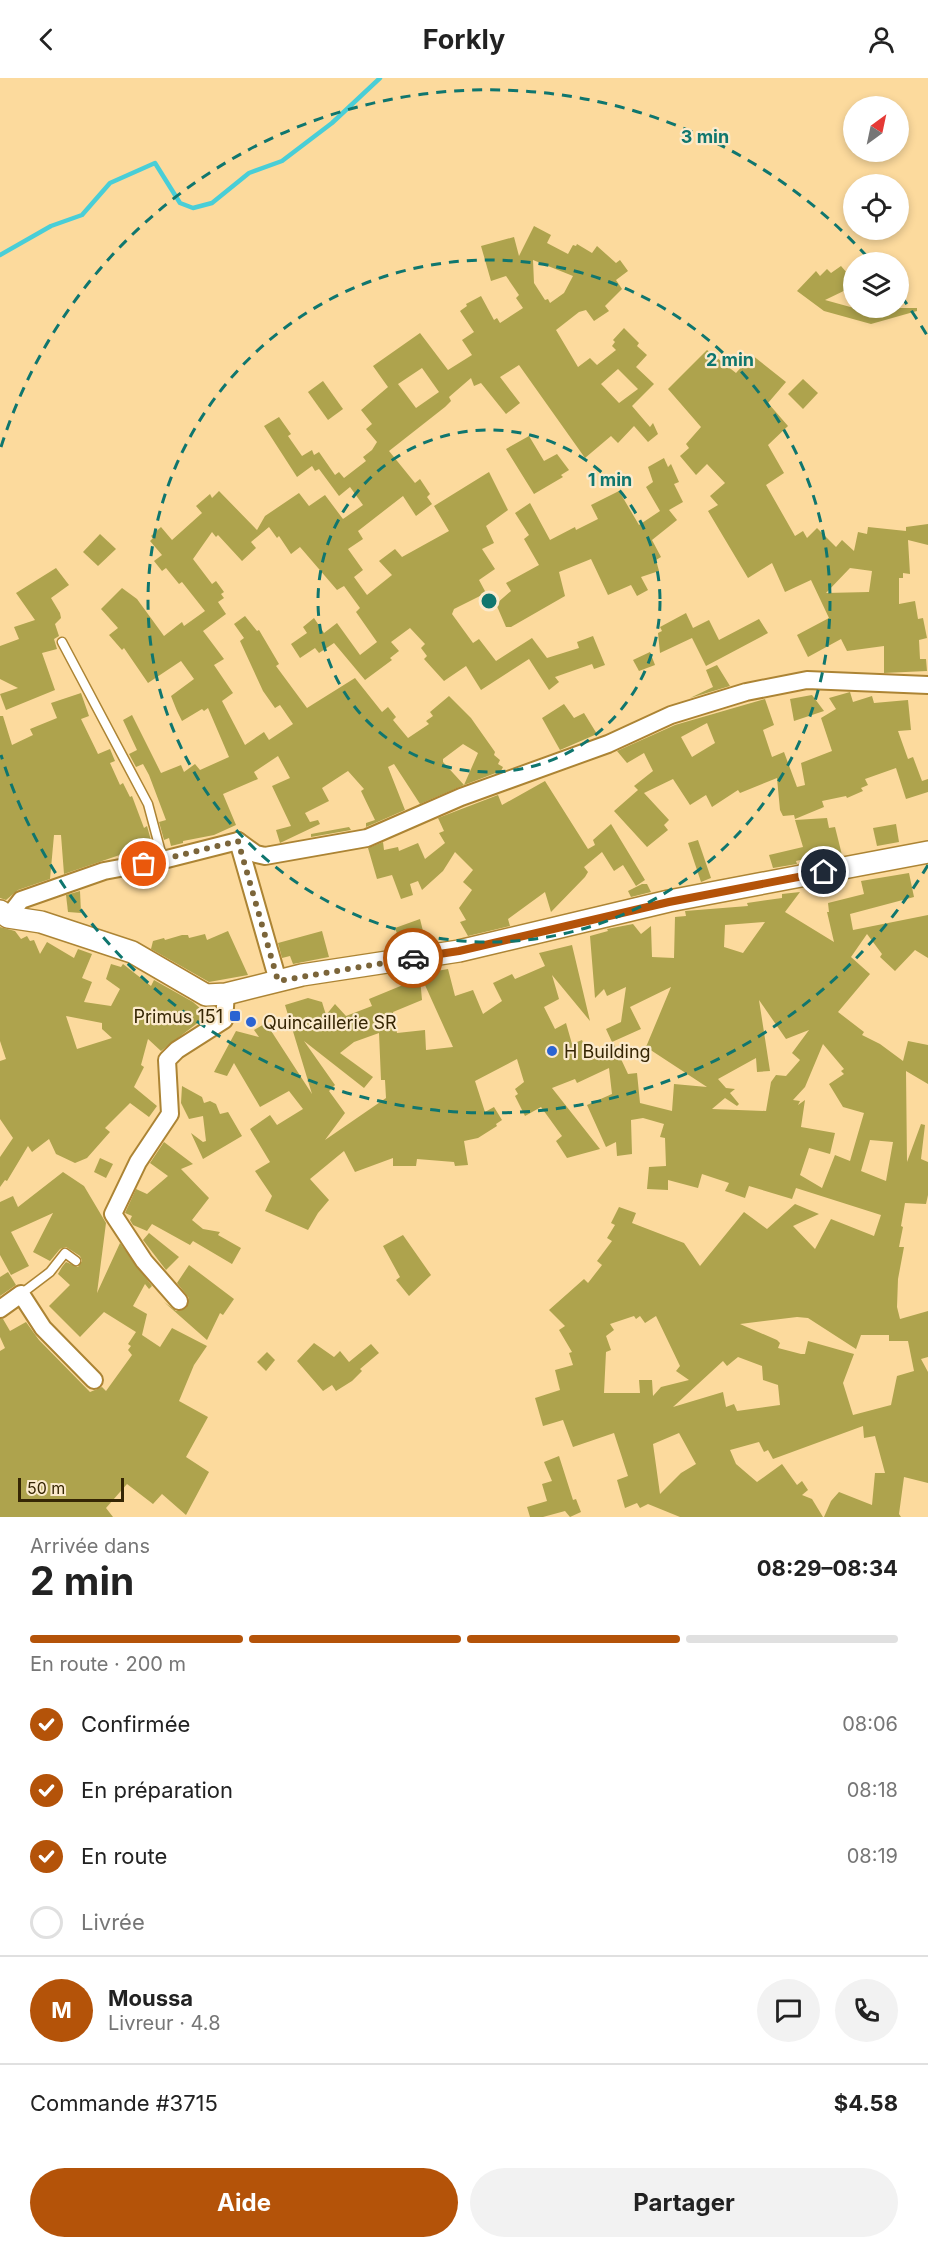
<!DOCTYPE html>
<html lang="fr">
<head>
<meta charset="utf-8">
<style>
  :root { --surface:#fff; --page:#f2f2f2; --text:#222; --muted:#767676; --line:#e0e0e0; --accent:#b45309 }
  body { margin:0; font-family:Inter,sans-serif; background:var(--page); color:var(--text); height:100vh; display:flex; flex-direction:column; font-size:22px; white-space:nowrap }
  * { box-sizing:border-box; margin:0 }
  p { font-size:20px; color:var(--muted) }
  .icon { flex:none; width:33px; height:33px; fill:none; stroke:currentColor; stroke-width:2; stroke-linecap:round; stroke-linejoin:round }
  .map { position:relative; height:1439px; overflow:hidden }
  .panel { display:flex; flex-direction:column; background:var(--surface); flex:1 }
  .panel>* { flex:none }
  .needle { width:39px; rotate:33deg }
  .controls { position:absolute; left:843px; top:18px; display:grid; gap:12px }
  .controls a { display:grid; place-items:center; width:66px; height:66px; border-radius:50%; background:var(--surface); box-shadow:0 3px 9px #0003; font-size:30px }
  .scale { position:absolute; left:18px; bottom:15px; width:106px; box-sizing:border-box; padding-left:6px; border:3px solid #362604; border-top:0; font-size:16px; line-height:21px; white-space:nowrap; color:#362604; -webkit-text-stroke:4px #fbeacc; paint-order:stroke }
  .pin { position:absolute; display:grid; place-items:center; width:51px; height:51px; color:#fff; margin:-26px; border:3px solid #fff; border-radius:50%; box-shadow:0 2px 6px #0007 }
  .courier { position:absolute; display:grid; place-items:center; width:60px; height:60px; margin:-30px; border:4px solid #b45309; border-radius:50%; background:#fff; color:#222; box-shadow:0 2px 8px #0007 }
  .headline em { font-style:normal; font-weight:700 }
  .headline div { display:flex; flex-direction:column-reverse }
  .headline { display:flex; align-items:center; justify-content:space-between; height:102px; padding:0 30px }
  h1 { font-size:39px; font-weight:700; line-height:45px }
  .bar { display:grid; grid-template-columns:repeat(4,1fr); gap:9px 6px; align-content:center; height:72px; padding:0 30px }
  .bar i { height:8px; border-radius:4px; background:var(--line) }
  .bar .active { background:var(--accent) }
  .bar p { grid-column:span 4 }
  .line { display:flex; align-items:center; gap:15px; padding:0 30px; border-top:2px solid var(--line) }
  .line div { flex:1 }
  .round { display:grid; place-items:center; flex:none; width:63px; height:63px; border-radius:32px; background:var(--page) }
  ol { padding:0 30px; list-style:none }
  li { display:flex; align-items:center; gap:18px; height:66px }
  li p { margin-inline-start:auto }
  li .icon { padding:6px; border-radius:50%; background:var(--accent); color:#fff; stroke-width:4 }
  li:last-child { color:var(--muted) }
  li i { width:33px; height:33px; border:3px solid var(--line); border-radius:50% }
  .primary-button { display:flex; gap:12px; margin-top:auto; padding:12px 30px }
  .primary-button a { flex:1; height:69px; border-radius:36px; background:var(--accent); color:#fff; font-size:24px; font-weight:700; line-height:69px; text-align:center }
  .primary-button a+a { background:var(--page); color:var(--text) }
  header { display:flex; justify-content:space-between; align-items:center; height:78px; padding:0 30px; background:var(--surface); font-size:27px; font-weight:700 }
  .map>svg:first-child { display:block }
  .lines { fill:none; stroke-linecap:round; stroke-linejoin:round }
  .stream { stroke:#49ced7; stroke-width:4.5 }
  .building { fill:#aea34d; fill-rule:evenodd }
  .service-casing { stroke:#ac8434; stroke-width:11 }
  .minor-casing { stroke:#ac8434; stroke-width:20 }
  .tertiary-casing { stroke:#ac8434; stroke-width:24 }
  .service { stroke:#fff; stroke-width:8 }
  .minor { stroke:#fff; stroke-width:16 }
  .tertiary { stroke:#fff; stroke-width:21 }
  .done { stroke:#7b653a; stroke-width:6; stroke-dasharray:0 10.8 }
  .route { stroke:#b45309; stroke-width:8 }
  .ring { fill:none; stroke:#0f766e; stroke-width:3; stroke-dasharray:10 8 }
  .poi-dot { fill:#2b64d2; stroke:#fbeacc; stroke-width:2 }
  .labels { text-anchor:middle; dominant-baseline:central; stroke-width:4.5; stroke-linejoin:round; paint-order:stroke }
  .poi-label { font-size:18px; fill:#362604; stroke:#fbeacc; text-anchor:start }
  .centre { fill:#0f766e; stroke:#fbeacc; stroke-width:3 }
  .ring-label { font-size:18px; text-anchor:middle; font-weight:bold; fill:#0f766e; stroke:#fbeacc; stroke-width:4.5; stroke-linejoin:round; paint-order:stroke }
</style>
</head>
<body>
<header><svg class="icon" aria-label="back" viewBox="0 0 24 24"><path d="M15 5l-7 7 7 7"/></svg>Forkly<svg class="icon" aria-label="person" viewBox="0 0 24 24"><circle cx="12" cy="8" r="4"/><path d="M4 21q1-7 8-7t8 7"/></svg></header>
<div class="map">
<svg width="928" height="1439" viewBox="0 0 928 1439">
  <rect width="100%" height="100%" fill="#fcda9d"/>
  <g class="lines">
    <polyline class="stream" points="0,177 51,148 82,137 110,105 155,85 180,125 193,130 212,125 249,95 282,83 332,45 380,0"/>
  </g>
  <g class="building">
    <path d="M534 148 551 157 547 165 568 176 573 167 576 168 577 166 592 175 597 168 616 185 620 182 628 193 616 202 622 211 605 228 609 233 594 243 586 232 579 234 556 252 578 289 590 280 597 287 616 272 612 268 615 264 613 262 624 250 639 265 637 268 647 277 636 289 654 306 632 328 650 349 653 345 658 356 648 364 634 348 618 365 611 358 585 380 519 287 500 299 520 325 506 336 481 305 474 308 471 300 449 319 451 323 445 329 389 373 415 405 420 401 430 416 427 419 432 426 416 438 403 418 358 453 363 461 348 471 363 492 354 499 367 517 392 497 379 483 395 471 402 479 449 453 434 428 489 394 508 432 486 448 494 465 482 471 495 491 479 502 486 515 454 531 452 536 473 565 479 561 496 583 532 560 547 580 579 570 577 564 593 558 605 587 594 591 592 586 555 599 559 604 549 612 529 581 481 612 466 588 444 603 424 581 427 578 421 570 425 566 410 550 391 564 399 573 390 580 392 582 365 602 334 565 319 575 315 570 300 580 291 566 307 555 303 549 314 540 324 555 337 545 360 577 377 564 356 534 360 530 344 508 337 512 300 469 291 476 279 458 277 460 269 449 251 464 256 470 242 483 218 457 216 459 212 454 193 481 212 506 216 503 224 514 221 516 224 520 218 524 226 536 203 553 224 581 214 587 233 615 222 623 245 667 264 654 269 662 293 646 280 627 275 630 263 613 240 563 244 560 234 546 245 538 257 553 259 552 279 586 276 588 307 630 355 600 382 634 388 629 396 639 393 642 408 660 429 646 426 643 433 638 430 634 449 618 471 640 495 674 494 677 500 682 498 686 503 689 501 693 464 707 478 675 463 666 443 681V684L464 707 420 726 394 686 388 689 405 732 366 749V745L375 742 361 713 364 711 348 693 322 710 329 723 305 735 310 744 318 742 320 746 280 765 276 752 291 748 272 708 290 700 278 678 254 694 258 701 223 716 236 747 214 757 183 763V765L171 768 169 760 164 762 159 744 166 742 149 697 143 686 136 689 129 676 137 672 123 642 132 637 161 695 181 687 184 694 195 686 200 692 229 679 208 630 204 633 202 631 182 643 177 633 171 618 194 601 181 583 148 605 124 570 122 572 109 557 118 550 101 531 122 510 137 521 164 558 182 544 184 548 205 533 182 504 179 506 166 490 162 493 154 483 162 477 150 463 153 460 151 458 161 449 172 462 202 435 196 428 210 416 212 420 219 413 257 452 265 438 299 415 309 428 325 417 343 441 363 427 350 409 339 418 319 391 315 393 312 388 297 399 264 348 279 339 291 356 288 358 302 378 312 372 314 377 319 374 335 397 339 394 344 400 366 383 363 379 372 372 377 364 366 351 372 346 361 332 388 309 373 288 420 255 448 292 472 277 462 262 474 254 460 233 467 228 466 226 481 218 494 242 497 240 500 245 523 230 516 220 519 217 506 198 491 203 481 168 514 159 519 178ZM533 182 573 198 564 215 550 225 548 221 545 222 534 205ZM422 290 439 314 416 330 398 306ZM618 291 638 311 619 325 601 306Z"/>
    <polygon points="841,188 854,203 854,208 825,222 854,230 917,230 917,233 871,246 824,233 797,213 816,193 820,198 827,191 831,195"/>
    <path d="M707 272 736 295 752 277 786 304 768 325 788 348 768 367 784 395 766 407 795 458 803 453 807 460 817 450 836 469 842 462 854 473 858 454 867 456 868 449 906 453V449L928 446V467L908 462 910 496 903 495V500H899V526L915 523 918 541 923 540 927 560 919 562 920 581H926L927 593 884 595V568L847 573 841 561 808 579 797 557 829 540 811 502 785 514 772 485 748 500 708 433 718 427 710 418 725 405 707 386 696 397 680 378 689 370 686 366 701 349 668 311ZM850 490 872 493 869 514 826 515Z"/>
    <polygon points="803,301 818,315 803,331 788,316"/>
    <polygon points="323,303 343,331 328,342 308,314"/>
    <polygon points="529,358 544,383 557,376 569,392 561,397 563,399 534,416 506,371"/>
    <polygon points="664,380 668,389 671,386 679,404 674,406 683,424 669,432 677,442 652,462 661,479 656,482 659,493 641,499 648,512 637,518 631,507 608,517 591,481 559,494 565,518 511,549 506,549 496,526 511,513 506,505 539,487 524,461 529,457 515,435 530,425 550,462 575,449 576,452 598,441 591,427 619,413 639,447 660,433 646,409 653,404 648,389"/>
    <polygon points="100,456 116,471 98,488 83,474"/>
    <polygon points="56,490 69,507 51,520 60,535 61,540 55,546 59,558 54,561 57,571 42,575 55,612 6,632 0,616 18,610 0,601 0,568 19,561 14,549 35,542 16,515"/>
    <polygon points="686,535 693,550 709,542 719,562 759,541 768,555 706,588 692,560 660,575 658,555 662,553 660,549"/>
    <polygon points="650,574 655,587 639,593 633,582"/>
    <polygon points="717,587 730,608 690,620 713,609 706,592"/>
    <path d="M850 614 853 624 872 618 874 625 908 622 911 652 898 653 908 681 913 679 922 703 928 701V714L906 721 896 690 865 701 868 707 861 710 863 713 847 720 846 718 822 723 824 729 795 741 794 737 783 738 780 732 777 700 740 715 738 712 712 729 706 717 690 727 673 701 644 715 669 742 664 747 668 752 647 769 614 733 638 712 634 708 653 693 644 675 627 685 617 673 675 647 765 621 774 647 763 652 772 679 784 674 797 709 805 707 801 685 832 673 821 640 836 631 829 620ZM707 645 715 665 692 679 681 659Z"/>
    <polygon points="81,615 89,638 81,641 98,676 110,671 115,683 110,685 120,707 123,705 130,719 132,718 144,750 147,748 152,766 64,796 61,757 54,757 50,801 18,812 6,822 0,820 0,638 3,638 12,667 33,657 30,651 57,640 51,625"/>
    <polygon points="812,617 824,633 794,643 790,621"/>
    <polygon points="564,626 574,640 584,635 597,656 560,672 542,640"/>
    <polygon points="545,703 588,771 595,767 593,762 611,746 645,802 636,808 623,787 614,793 602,774 584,789 588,794 585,799 551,834 545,814 508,841 510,848 468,858 460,844 466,842 459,830 472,812 463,804 473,792 455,774 443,793 422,812 418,803 410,806 413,817 401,821 392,797 377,801 368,770 383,764 384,772 398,769 399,773 418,765 425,781 445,765 439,755 444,753 438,740 498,717 502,727"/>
    <polygon points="827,740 829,750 835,749 842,777 818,780 817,778 796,783 797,786 773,790 769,777 803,769 795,742"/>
    <polygon points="896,746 899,764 877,768 873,750"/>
    <polygon points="349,749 351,752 311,759 311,756"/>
    <polygon points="698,762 711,800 701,804 688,765"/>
    <path d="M909 795 914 819 850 836 853 852 928 837V880L915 872 895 893 880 879 882 876 867 856 851 879 870 896 838 934 864 954 862 957 880 966 903 983 908 963 928 967V1006L906 993 907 1084 921 1046 925 1047 921 1081 928 1084V1117L926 1126 905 1125 901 1148 903 1149 899 1169H904L898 1201 897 1229 900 1241 928 1233V1279L921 1281 928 1294V1405L904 1399 899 1436 901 1439H824L831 1423 839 1414 872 1427 875 1395H885L875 1358 864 1360 863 1348 773 1381 768 1372 764 1374 759 1364 730 1372 736 1386 757 1404 782 1386 797 1407 802 1403 808 1412 802 1417 812 1421 823 1439H680L648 1426 640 1430 637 1425 625 1430 617 1402 628 1398 614 1355 573 1369 563 1342 543 1348 535 1320 560 1312 555 1292 573 1287 569 1275 572 1274 559 1252 565 1248 549 1232 584 1201 588 1205 602 1187 597 1183 612 1163 607 1160 615 1147 611 1145 619 1129 636 1135 632 1145 684 1165 700 1188 744 1134 767 1151 795 1126 819 1136 793 1148 815 1171 831 1141 874 1158 881 1137 796 1110 792 1121 749 1108 745 1120 725 1113 729 1105 702 1096 698 1110 668 1102V1112L647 1111 649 1089 666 1088 665 1060 660 1059 664 1046 643 1040 631 1042 632 1076 617 1078 616 1064 606 1069 587 1027 612 1016 609 990 577 1005 575 1001 552 1010 600 1071 567 1080 556 1063 562 1058 541 1029 525 1038 515 1018 518 1016 515 1011 524 1004 517 981 475 1003 485 1034 494 1029 502 1042 496 1046 497 1048 478 1060 464 1063 468 1087 455 1088 454 1084 417 1081 416 1088H393V1080L355 1094 344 1073 310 1101 329 1122 318 1135 308 1152 265 1133 272 1118 255 1093 270 1084 250 1051 270 1037 277 1047 303 1031 289 1013 260 1029 234 985 227 998 214 994 236 953 259 959 254 952 266 945 312 1016 285 927 308 920 322 924 326 937 335 926 346 938 372 928 369 921 420 900 422 922 393 934 397 955 425 952 426 972 453 969 420 896 448 891 455 918 473 912 483 936 502 923 493 905 512 896 515 901 545 888 539 875 572 867 590 943 552 897 559 921 544 929 555 951 566 945 572 966 582 962 588 978 614 966 628 996 637 995 640 1025 672 1033 674 1006 707 1009 646 969 671 909 630 929 641 951 612 964 606 951 621 944 626 909 607 918 604 911 595 920 590 858 608 853 607 851 633 846 641 856 651 848 652 879 674 880 675 839 686 838 685 833 748 828 747 825 782 820V816L800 814 785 834 834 864 827 834H829L828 825 864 816 861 803ZM765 844 743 875 724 869 725 847ZM759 922 786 961 809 952 792 975 800 982 786 998 776 997 771 1004 766 1033 712 1031 725 1020 737 1028 739 1026 730 1015 735 1011 726 1010 718 1001 756 980 757 994 770 993ZM379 955 381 1002H385L386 1020 325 1062 345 1035 329 1013 335 1007 304 963 364 1010 373 999 340 975 354 964ZM823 966 844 991 841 993 844 996 829 1006 843 1029 864 1035 850 1083 835 1077 822 1110 800 1097 809 1070 830 1076 835 1055 801 1049 805 1022 798 1027 800 1023 793 1022 805 1009ZM870 1062 893 1064 886 1103 861 1093ZM634 1238 636 1241 640 1238 645 1245 656 1238 680 1288 676 1293 689 1302 661 1309 653 1318 652 1302H639L640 1315H604L606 1274 611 1272 606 1258 614 1252 610 1246ZM797 1239 808 1240 856 1271 861 1257H889V1263H908L914 1293 897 1298 891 1327 853 1337 843 1305 854 1276 808 1263 805 1276H801L778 1270 780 1265 777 1262 740 1246ZM738 1279 762 1288 763 1302 778 1307 780 1327 737 1333 734 1326 726 1329 723 1314 673 1329 723 1283 727 1288ZM679 1355 696 1386 681 1395 660 1416 653 1366Z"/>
    <polygon points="642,806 647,806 651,814 631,819 628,813"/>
    <polygon points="80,813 81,835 68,834 66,817"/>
    <polygon points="420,841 426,865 402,869 395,850"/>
    <path d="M0 849 15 853 21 861 27 858 30 863 34 862 40 876 47 864 74 880 78 871 92 876 82 900 92 904 84 924 111 928 120 911 106 901 111 886 121 889 123 886 151 908 154 902 193 924 208 937 161 973 148 961 141 987 144 989 134 1009 157 1028 149 1039 130 1025 105 1050 110 1054 87 1080 75 1085 56 1076 49 1061 32 1074 28 1068 7 1103 5 1102 0 1109V1079L13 1060 0 1041V983L6 981 0 963ZM66 938 102 945V951L112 960 77 971Z"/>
    <polygon points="228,853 248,897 209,904 151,871 153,863 164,860 165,862 182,857 188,857 189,860 205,856 207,862"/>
    <polygon points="322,853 329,879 293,886 290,878 282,880 278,865"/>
    <polygon points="182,1008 202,1019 204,1025 210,1023 216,1026 220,1036 228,1034 242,1058 203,1081 191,1055 203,1064 206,1063 203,1038 189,1041 181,1025"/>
    <polygon points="164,1064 193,1086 181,1091 209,1120 192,1142 203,1151 220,1154 218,1157 241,1170 232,1186 193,1163 190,1167 152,1146 147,1153 133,1147 130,1142 132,1138 125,1135 136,1111 147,1116 168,1098 150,1085"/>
    <polygon points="100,1080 113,1086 106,1100 94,1094"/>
    <polygon points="63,1094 84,1108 106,1145 97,1215 120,1165 152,1208 149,1211 145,1206 133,1228 147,1236 142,1257 160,1269 172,1250 207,1268 194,1287 179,1323 208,1339 186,1379 209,1394 186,1437 162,1416 153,1426 127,1406 106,1430 113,1439 0,1439 0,1273 5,1270 0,1259 0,1241 3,1241 10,1253 26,1244 39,1262 90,1314 102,1309 106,1313 132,1277 128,1272 131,1268 128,1266 136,1254 104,1234 80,1259 49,1228 70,1207 58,1196 62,1189 66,1184 78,1189 82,1183 80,1178 66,1169 60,1171 50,1183 33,1174 53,1135 11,1154 29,1188 11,1197 0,1177 0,1124 13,1118 18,1129"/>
    <polygon points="149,1155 179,1179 166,1192 143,1162"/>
    <polygon points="403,1157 431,1197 409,1218 396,1202 400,1199 383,1168"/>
    <polygon points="189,1187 234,1221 223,1237 220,1235 207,1262 164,1224 176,1233 186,1230 189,1220 177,1205"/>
    <polygon points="8,1194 16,1207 0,1218 0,1199"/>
    <polygon points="314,1265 334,1279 340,1273 349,1284 371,1266 379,1275 360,1291 362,1293 352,1303 336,1313 332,1307 323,1313 297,1283"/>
    <polygon points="267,1274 275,1282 266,1293 257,1284"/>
    <polygon points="559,1378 573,1422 576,1421 581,1434 570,1439 565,1433 543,1439 530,1439 527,1429 547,1423 542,1406 552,1403 544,1384"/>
  </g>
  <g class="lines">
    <g class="service-casing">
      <g id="service">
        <polyline points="62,564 148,726 163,782"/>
        <polyline points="21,1216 50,1194 65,1175 76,1183"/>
      </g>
    </g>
    <g class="minor-casing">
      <g id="minor">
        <polyline points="238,763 278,903"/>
        <polyline points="8,839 21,822 104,793 163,782 238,763 256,776 265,778 367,760 461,719 608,666 671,637 746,614 807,602 928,607"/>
        <polyline points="179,1223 144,1183 113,1136 138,1084 170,1036 167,982 177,972 224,942 226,916"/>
        <polyline points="0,1231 21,1216 43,1250 94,1302"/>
      </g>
    </g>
    <g class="tertiary-casing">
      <polyline id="tertiary" points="0,833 8,839 41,844 132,874 206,917 226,916 302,897 459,873 669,823 928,774"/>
    </g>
    <use href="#service" class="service"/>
    <use href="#minor" class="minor"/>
    <use href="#tertiary" class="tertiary"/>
  </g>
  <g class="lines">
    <polyline class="done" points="144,786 238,763 278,903 413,880"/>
    <polyline class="route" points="413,880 459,873 669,824 824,794"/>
  </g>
  <g class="ring">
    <circle cx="489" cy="523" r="171"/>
    <circle cx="489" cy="523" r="341"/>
    <path d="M928 787A512 512 0 0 1 1 677M1 369A512 512 0 0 1 872 184M901 218A512 512 0 0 1 928 259"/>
  </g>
  <g class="poi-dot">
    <rect x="229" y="932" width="12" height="12" rx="3"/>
    <circle cx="251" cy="944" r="6"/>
    <circle cx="552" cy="973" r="6"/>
  </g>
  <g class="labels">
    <g class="poi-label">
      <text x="223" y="938" text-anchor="end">Primus 151</text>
      <text x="263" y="944">Quincaillerie SR</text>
      <text x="564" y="973">H Building</text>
    </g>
  </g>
  <circle cx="489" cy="523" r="9" class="centre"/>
  <g class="ring-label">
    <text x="705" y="65">3 min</text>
    <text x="730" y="288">2 min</text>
    <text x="610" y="408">1 min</text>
  </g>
</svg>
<div class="controls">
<a><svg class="needle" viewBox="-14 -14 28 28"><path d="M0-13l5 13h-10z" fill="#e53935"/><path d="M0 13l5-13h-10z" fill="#767676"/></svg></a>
<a><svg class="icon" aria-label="locate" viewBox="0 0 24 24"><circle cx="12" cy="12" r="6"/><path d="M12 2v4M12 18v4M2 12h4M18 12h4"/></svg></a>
<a><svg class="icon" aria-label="layers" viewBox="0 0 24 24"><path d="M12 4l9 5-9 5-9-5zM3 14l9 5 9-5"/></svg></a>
</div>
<div class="scale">50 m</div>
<div class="pin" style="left:144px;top:786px;background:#ea580c"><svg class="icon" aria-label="bag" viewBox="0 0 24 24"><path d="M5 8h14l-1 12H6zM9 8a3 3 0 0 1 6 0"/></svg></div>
<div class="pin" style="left:824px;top:794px;background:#1f2937"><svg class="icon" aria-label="home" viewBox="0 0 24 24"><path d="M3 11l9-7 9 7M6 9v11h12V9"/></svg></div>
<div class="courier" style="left:413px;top:880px"><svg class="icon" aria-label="car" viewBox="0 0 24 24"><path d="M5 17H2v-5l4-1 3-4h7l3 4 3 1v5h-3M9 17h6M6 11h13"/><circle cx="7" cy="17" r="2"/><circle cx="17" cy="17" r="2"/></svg></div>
</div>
<section class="panel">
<div class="headline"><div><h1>2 min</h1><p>Arrivée dans</p></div><em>08:29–08:34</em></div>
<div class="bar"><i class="active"></i><i class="active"></i><i class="active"></i><i></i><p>En route · 200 m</p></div>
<ol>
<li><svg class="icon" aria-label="check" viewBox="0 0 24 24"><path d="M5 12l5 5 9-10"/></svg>Confirmée<p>08:06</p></li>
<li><svg class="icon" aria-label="check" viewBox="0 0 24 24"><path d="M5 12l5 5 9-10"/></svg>En préparation<p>08:18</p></li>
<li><svg class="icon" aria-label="check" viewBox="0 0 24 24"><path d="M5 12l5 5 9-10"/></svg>En route<p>08:19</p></li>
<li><i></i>Livrée</li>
</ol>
<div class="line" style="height:108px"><b class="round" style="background:var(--accent);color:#fff">M</b><div><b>Moussa</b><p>Livreur · 4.8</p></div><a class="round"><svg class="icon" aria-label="chat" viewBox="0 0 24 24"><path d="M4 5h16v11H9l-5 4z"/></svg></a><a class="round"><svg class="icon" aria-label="phone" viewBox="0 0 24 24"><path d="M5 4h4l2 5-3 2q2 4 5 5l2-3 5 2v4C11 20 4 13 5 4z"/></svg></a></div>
<div class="line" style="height:78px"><div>Commande #3715</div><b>$4.58</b></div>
<div class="primary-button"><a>Aide</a><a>Partager</a></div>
</section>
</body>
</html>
